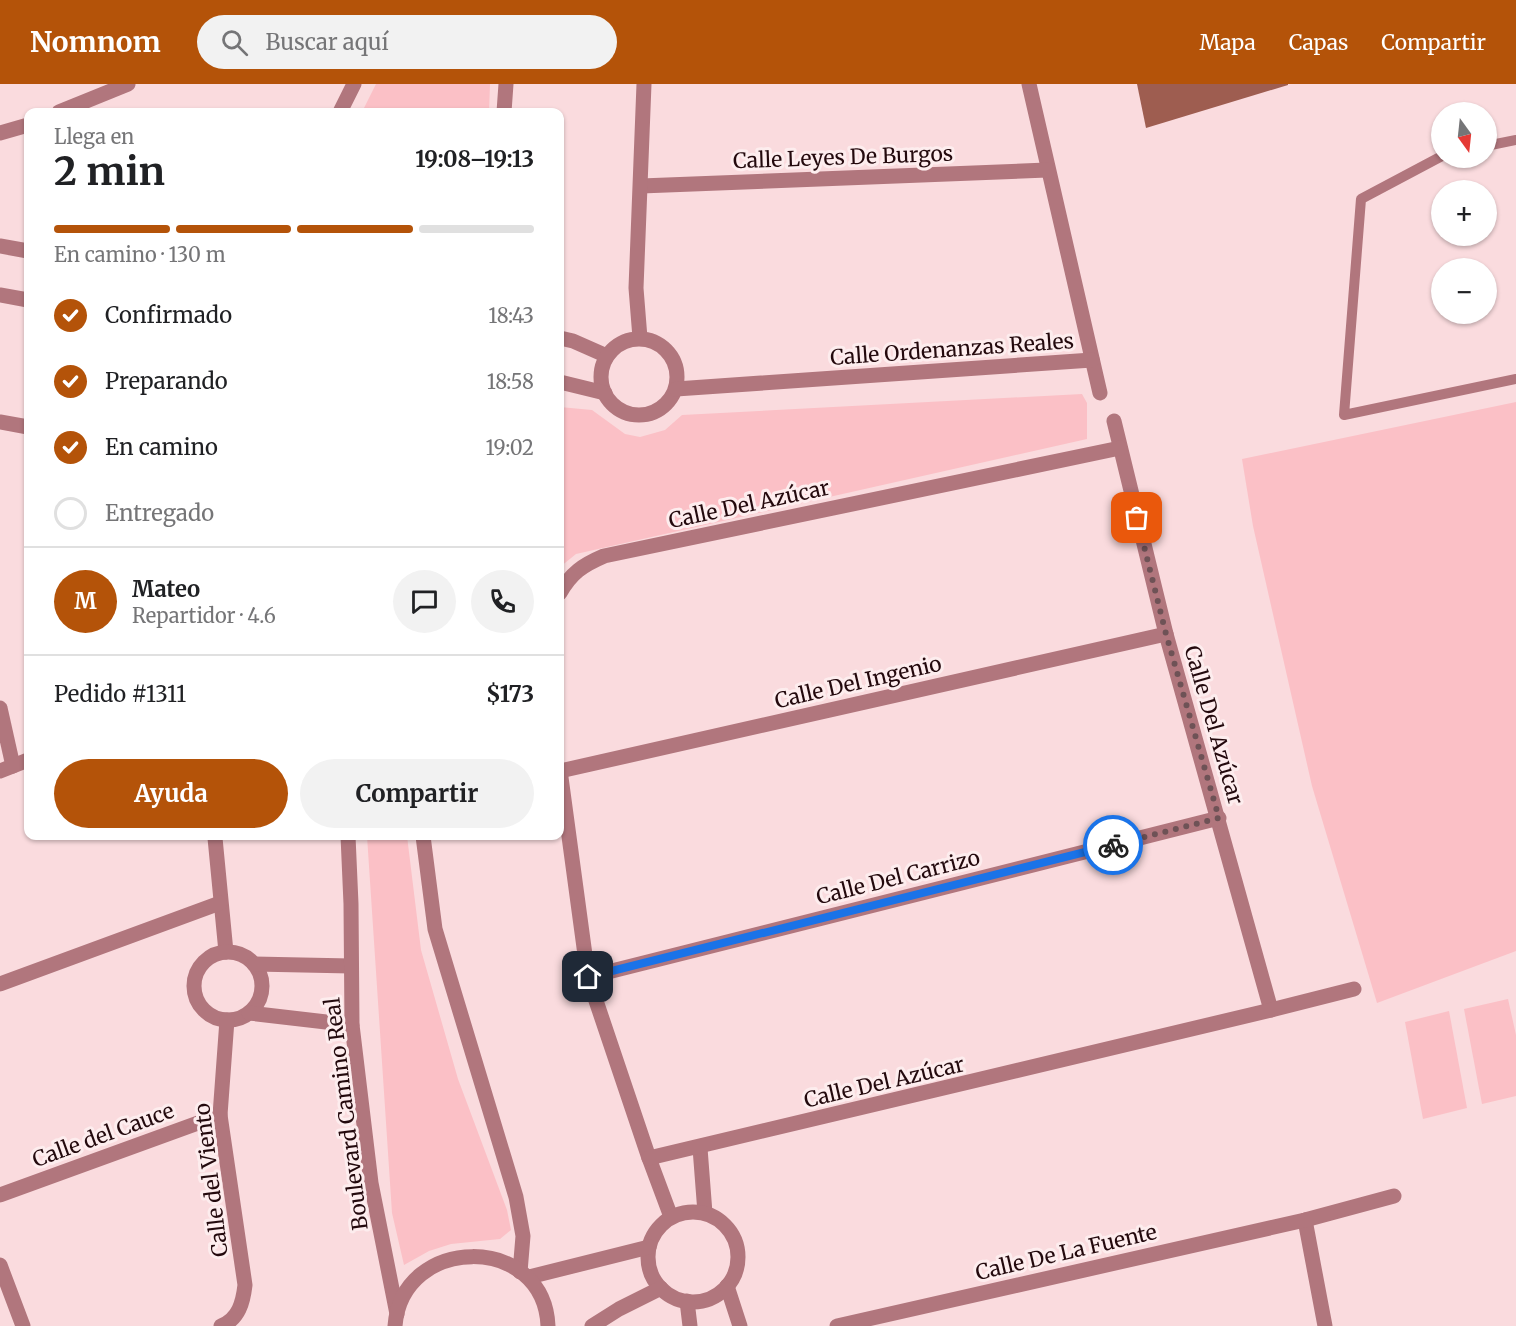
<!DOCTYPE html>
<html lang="es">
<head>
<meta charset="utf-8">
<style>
  :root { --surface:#fff; --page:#f2f2f2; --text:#202124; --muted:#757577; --line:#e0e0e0; --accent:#b45309 }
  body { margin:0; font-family:Merriweather,serif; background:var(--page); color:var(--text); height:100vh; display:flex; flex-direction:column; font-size:22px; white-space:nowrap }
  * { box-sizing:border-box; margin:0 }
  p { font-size:20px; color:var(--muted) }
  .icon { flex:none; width:33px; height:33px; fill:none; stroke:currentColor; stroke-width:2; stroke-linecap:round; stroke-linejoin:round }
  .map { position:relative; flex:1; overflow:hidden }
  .drawer { position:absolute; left:24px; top:24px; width:540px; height:732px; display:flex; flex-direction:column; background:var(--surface); border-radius:12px; box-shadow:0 2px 4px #0004 }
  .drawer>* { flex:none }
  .needle { width:39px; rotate:165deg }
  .tools { position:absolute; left:1431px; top:18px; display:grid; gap:12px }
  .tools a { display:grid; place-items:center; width:66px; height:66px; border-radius:50%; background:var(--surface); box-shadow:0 2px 4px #0004; font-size:30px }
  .pin { position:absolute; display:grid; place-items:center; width:51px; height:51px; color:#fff; margin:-26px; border-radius:12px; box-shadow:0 3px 9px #0006 }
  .courier { position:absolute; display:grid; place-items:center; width:60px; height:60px; margin:-30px; border:4px solid #1a73e8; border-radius:50%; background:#fff; color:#222; box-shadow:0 2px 8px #0007 }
  .overview em { font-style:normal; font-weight:700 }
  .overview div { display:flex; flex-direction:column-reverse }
  .overview { display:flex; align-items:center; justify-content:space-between; height:102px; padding:0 30px }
  h1 { font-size:39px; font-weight:700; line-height:45px }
  .bar { display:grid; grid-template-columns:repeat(4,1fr); gap:9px 6px; align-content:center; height:72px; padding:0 30px }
  .bar i { height:8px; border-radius:4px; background:var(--line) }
  .bar .on { background:var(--accent) }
  .bar p { grid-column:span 4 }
  .line { display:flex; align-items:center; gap:15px; padding:0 30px; border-top:2px solid var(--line) }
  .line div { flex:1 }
  .round { display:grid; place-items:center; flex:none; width:63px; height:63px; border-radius:32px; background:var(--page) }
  ol { padding:0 30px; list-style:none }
  li { display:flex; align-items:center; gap:18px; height:66px }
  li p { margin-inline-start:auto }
  li .icon { padding:6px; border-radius:50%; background:var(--accent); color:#fff; stroke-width:4 }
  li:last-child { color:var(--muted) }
  li i { width:33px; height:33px; border:3px solid var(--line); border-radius:50% }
  .button { display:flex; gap:12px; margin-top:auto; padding:12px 30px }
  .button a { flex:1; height:69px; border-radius:36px; background:var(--accent); color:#fff; font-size:24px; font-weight:700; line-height:69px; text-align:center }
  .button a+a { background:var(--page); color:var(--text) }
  header { display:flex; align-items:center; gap:36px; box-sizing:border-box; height:84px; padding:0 30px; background:var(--accent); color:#fff }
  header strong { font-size:28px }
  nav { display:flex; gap:33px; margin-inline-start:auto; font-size:21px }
  .search { width:420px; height:54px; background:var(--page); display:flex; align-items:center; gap:15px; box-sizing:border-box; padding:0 21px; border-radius:33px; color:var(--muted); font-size:22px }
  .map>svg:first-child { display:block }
  .green { fill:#fbc0c6 }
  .building { fill:#9e5d50 }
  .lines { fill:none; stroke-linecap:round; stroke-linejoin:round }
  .service { stroke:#b1767d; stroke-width:10 }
  .minor { stroke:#b1767d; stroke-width:15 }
  .tertiary { stroke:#b1767d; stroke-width:15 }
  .done { stroke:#6e5256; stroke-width:6; stroke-dasharray:0 10.8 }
  .route { stroke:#1a73e8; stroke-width:8 }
  .labels { text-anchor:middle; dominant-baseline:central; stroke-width:6; stroke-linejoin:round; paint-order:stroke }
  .street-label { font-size:21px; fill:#23090d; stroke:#fdedee }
</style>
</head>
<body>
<header>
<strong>Nomnom</strong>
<div class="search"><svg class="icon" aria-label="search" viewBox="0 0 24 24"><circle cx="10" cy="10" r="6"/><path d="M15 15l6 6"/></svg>Buscar aquí</div>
<nav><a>Mapa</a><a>Capas</a><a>Compartir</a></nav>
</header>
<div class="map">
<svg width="1516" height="1242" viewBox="0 0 1516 1242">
  <rect width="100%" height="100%" fill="#fadbde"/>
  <g class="green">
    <polygon points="376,0 490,0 489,28 362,28"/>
    <polygon points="1082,310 1087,319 1087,355 576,470 560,483 560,323 592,326 625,350 640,353 665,346 682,331"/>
    <polygon points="1516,318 1516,867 1377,919 1312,702 1253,442 1242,375"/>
    <polygon points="367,752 407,752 421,866 458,995 507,1126 511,1146 500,1155 451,1160 429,1167 404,1181 392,1129"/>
    <polygon points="1508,915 1516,951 1516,1012 1482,1020 1464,925"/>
    <polygon points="1449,927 1467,1024 1423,1035 1405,938"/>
  </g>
  <polygon class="building" points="1137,0 1288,0 1288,1 1146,44"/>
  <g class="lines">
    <g class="service">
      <polyline points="1486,62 1516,56"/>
      <polyline points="1442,72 1361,115 1344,331 1516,295"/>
    </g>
    <g class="minor">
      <polyline points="1029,0 1100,309"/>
      <polyline points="59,28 128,0"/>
      <polyline points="0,49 28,41"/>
      <polyline points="641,102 1047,86"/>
      <polyline points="0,162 28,167"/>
      <polyline points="0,211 28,216"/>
      <polyline points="560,254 573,257 607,272"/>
      <polyline points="640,254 636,204 644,0"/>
      <circle cx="639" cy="293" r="38"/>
      <polyline points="560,298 605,309"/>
      <polyline points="676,305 1092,276"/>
      <polyline points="1114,337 1166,550 1271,926"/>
      <polyline points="0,338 28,343"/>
      <path d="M560 509C571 489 583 481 604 472L1120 364"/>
      <polyline points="0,624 13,682"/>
      <polyline points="560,686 588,893 649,1074 671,1133"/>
      <polyline points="0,687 28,676"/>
      <polyline points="560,687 1166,550"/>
      <polyline points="215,754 226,868"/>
      <circle cx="228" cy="902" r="34"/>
      <polyline points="254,880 351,882"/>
      <polyline points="588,893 1219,734"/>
      <polyline points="0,900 220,819"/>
      <polyline points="249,929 352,941"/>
      <polyline points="700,1064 705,1129"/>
      <polyline points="649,1074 1271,926 1354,905"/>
      <polyline points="0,1111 220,1031"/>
      <circle cx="693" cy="1173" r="45"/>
      <polyline points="1305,1136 1325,1242"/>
      <polyline points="0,1181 23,1242"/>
      <polyline points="529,1193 649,1163"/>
      <polyline points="727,1202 740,1242"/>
      <polyline points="687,1217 690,1242"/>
      <path d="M221 1242C239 1235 243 1218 245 1201L220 1031 227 936"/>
      <polyline points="592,1242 619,1225 661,1204"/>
      <polyline points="837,1242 1305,1136 1394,1112"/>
    </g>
    <g class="tertiary">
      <polyline points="340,28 354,0"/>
      <polyline points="504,28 506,0"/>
      <polyline points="348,752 351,820 352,941 371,1099 397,1230"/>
      <polyline points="423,752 435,845 516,1113 523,1152 520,1188"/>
      <path d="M395 1242C402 1150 544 1149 548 1242"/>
    </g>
  </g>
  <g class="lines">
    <polyline class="done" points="1113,761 1219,734 1166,550 1137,434"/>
    <polyline class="route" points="588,893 1113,761"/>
  </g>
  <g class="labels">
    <g class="street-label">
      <text transform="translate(843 73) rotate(-2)">Calle Leyes De Burgos</text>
      <text transform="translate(952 265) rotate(-4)">Calle Ordenanzas Reales</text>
      <text transform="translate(749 420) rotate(-12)">Calle Del Azúcar</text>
      <text transform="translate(858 598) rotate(-13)">Calle Del Ingenio</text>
      <text transform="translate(1214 641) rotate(74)">Calle Del Azúcar</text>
      <text transform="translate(898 793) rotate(-14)">Calle Del Carrizo</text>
      <text transform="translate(884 998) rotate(-13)">Calle Del Azúcar</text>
      <text transform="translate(346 1030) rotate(-97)">Boulevard Camino Real</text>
      <text transform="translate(103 1051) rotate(-20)">Calle del Cauce</text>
      <text transform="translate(211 1096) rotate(-97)">Calle del Viento</text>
      <text transform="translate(1066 1168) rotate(-13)">Calle De La Fuente</text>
    </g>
  </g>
</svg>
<div class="tools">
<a><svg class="needle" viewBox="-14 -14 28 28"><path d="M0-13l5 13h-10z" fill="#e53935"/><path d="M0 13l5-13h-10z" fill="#757577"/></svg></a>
<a>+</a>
<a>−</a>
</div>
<div class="pin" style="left:1137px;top:434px;background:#ea580c"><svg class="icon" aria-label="bag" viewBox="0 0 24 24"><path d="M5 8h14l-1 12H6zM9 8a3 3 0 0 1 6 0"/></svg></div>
<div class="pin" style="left:588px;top:893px;background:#1f2937"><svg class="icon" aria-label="home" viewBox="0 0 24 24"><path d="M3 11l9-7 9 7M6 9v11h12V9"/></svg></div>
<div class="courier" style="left:1113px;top:761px"><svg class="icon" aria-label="bike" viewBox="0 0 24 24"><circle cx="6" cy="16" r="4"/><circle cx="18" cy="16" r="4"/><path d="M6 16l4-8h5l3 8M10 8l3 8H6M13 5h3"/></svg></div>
<section class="drawer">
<div class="overview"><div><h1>2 min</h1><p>Llega en</p></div><em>19:08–19:13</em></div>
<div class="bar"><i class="on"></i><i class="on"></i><i class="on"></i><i></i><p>En camino · 130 m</p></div>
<ol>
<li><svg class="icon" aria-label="check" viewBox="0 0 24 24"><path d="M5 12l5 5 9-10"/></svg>Confirmado<p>18:43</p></li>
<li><svg class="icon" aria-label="check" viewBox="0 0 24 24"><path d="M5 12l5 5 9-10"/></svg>Preparando<p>18:58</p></li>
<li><svg class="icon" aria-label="check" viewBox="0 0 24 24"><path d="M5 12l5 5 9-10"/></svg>En camino<p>19:02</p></li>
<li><i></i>Entregado</li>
</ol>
<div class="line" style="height:108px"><b class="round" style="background:var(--accent);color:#fff">M</b><div><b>Mateo</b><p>Repartidor · 4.6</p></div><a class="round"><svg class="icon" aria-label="chat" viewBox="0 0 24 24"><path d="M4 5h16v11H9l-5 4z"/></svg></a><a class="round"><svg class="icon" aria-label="phone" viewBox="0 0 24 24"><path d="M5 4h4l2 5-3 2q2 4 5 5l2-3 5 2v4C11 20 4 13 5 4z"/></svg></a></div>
<div class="line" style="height:78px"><div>Pedido #1311</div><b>$173</b></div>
<div class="button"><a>Ayuda</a><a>Compartir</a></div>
</section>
</div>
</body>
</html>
